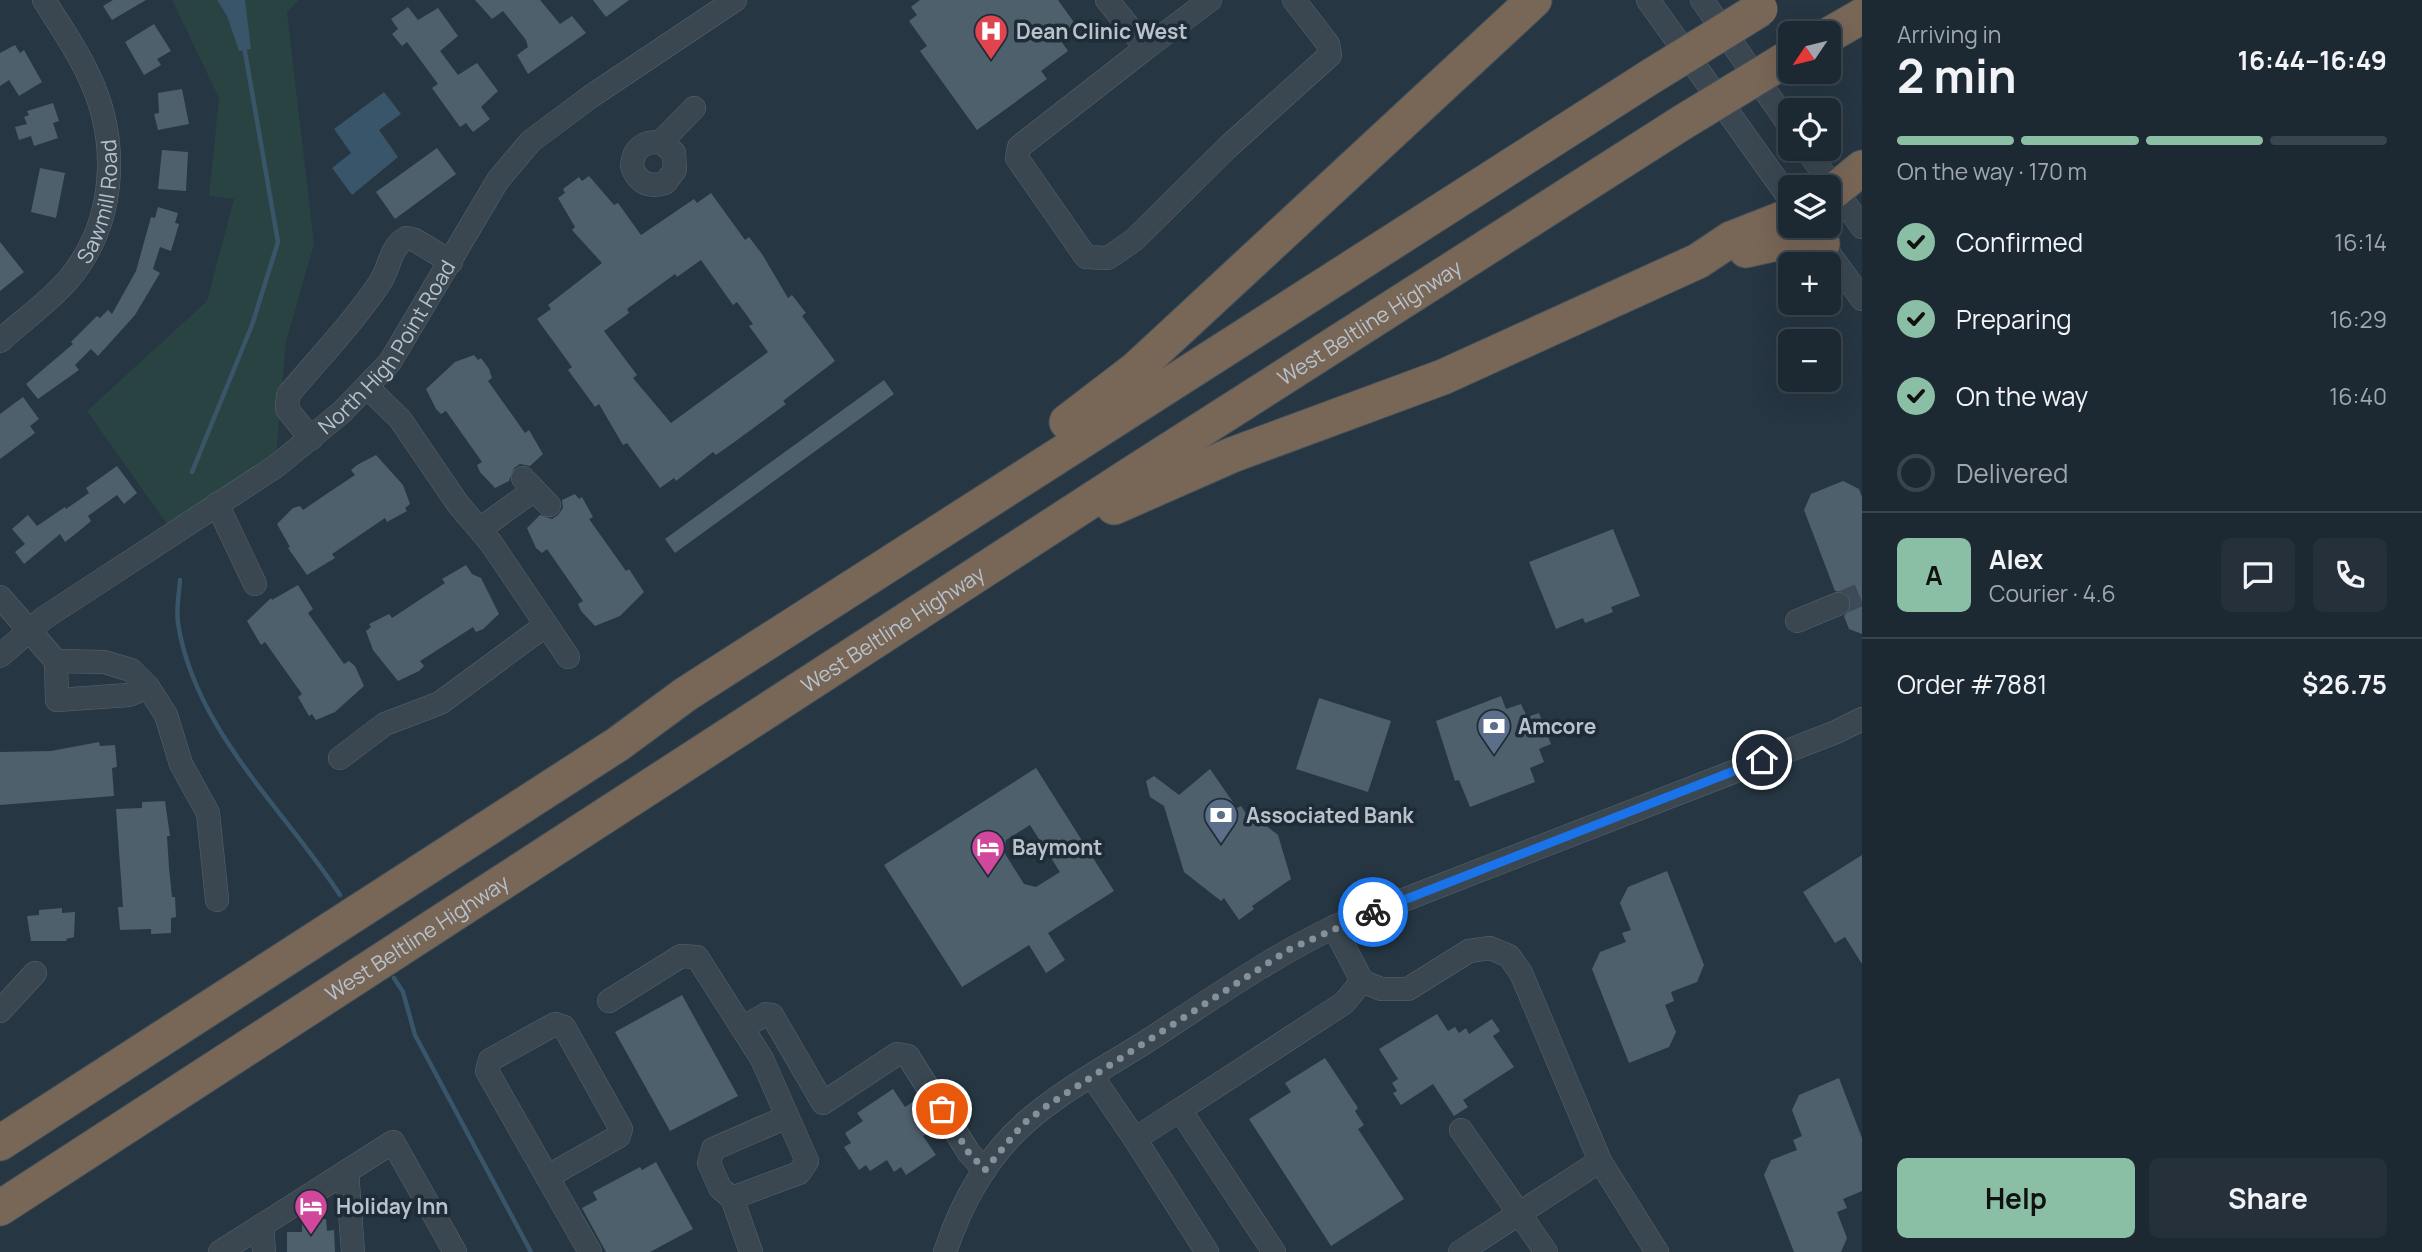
<!DOCTYPE html>
<html lang="en">
<head>
<meta charset="utf-8">
<style>
  :root { --surface:#1c2832; --page:#25303a; --text:#f1f3f6; --muted:#a0a6ac; --line:#3a444d; --accent:#8abfa5 }
  body { margin:0; font-family:Manrope,sans-serif; background:var(--page); color:var(--text); height:100vh; display:flex; flex-direction:column; font-size:26px; white-space:nowrap }
  * { box-sizing:border-box; margin:0 }
  p { font-size:23px; color:var(--muted) }
  .icon { flex:none; width:38px; height:38px; fill:none; stroke:currentColor; stroke-width:2; stroke-linecap:round; stroke-linejoin:round }
  .map { position:relative; flex:1; overflow:hidden }
  .details { display:flex; flex-direction:column; background:var(--surface); width:560px }
  .details>* { flex:none }
  .needle { width:46px; rotate:235deg }
  .tools { position:absolute; left:1778px; top:21px; display:grid; gap:14px }
  .tools a { display:grid; place-items:center; width:63px; height:63px; border-radius:10px; background:var(--surface); box-shadow:0 7px 28px #0002,0 0 0 2px var(--line); font-size:35px }
  .pin { position:absolute; display:grid; place-items:center; width:60px; height:60px; color:#fff; margin:-30px; border:4px solid #fff; border-radius:50%; box-shadow:0 2px 7px #0007 }
  .courier { position:absolute; display:grid; place-items:center; width:70px; height:70px; margin:-35px; border:5px solid #1a73e8; border-radius:50%; background:#fff; color:#222; box-shadow:0 2px 9px #0007 }
  .summary em { font-style:normal; font-weight:700 }
  .summary div { display:flex; flex-direction:column-reverse }
  .summary { display:flex; align-items:center; justify-content:space-between; height:119px; padding:0 35px }
  h1 { font-size:46px; font-weight:700; line-height:52px }
  .bar { display:grid; grid-template-columns:repeat(4,1fr); gap:10px 7px; align-content:center; height:84px; padding:0 35px }
  .bar i { height:9px; border-radius:5px; background:var(--line) }
  .bar .current { background:var(--accent) }
  .bar p { grid-column:span 4 }
  .line { display:flex; align-items:center; gap:18px; padding:0 35px; border-top:2px solid var(--line) }
  .line div { flex:1 }
  .round { display:grid; place-items:center; flex:none; width:74px; height:74px; border-radius:10px; background:var(--page) }
  ol { padding:0 35px; list-style:none }
  li { display:flex; align-items:center; gap:21px; height:77px }
  li p { margin-inline-start:auto }
  li .icon { padding:7px; border-radius:50%; background:var(--accent); color:#111; stroke-width:4 }
  li:last-child { color:var(--muted) }
  li i { width:38px; height:38px; border:4px solid var(--line); border-radius:50% }
  .cta { display:flex; gap:14px; margin-top:auto; padding:14px 35px }
  .cta a { flex:1; height:80px; border-radius:10px; background:var(--accent); color:#111; font-size:28px; font-weight:700; line-height:80px; text-align:center }
  .cta a+a { background:var(--page); color:var(--text) }
  main { display:flex; flex:1; min-height:0 }
  .map>svg:first-child { display:block }
  .green { fill:#284342 }
  .water { fill:#395569 }
  .lines { fill:none; stroke-linecap:round; stroke-linejoin:round }
  .stream { stroke:#395569; stroke-width:4.5 }
  .building { fill:#4f606d; fill-rule:evenodd }
  .minor-tunnel { stroke:#3c4b57; stroke-width:23; stroke-dasharray:23 11; stroke-linecap:butt }
  .minor-casing { stroke:#58656f; stroke-width:24 }
  .highway-casing { stroke:#45525c; stroke-width:37 }
  .minor { stroke:#3a4751; stroke-width:23 }
  .highway { stroke:#786657; stroke-width:35 }
  .highway-bridge-casing { stroke:#45525c; stroke-width:37; stroke-linecap:butt }
  .highway-bridge { stroke:#786657; stroke-width:35 }
  .done { stroke:#84919c; stroke-width:7; stroke-dasharray:0 12.6 }
  .route { stroke:#1a73e8; stroke-width:9 }
  .labels { text-anchor:middle; dominant-baseline:central; stroke-width:7; stroke-linejoin:round; paint-order:stroke }
  .poi-label { font-size:21px; font-weight:bold; fill:#b7c2cc; stroke:#1f2c37; text-anchor:start }
  .street-label { font-size:21px; fill:#b7c2cc; stroke:#1f2c37 }
</style>
</head>
<body>
<main>
<div class="map">
<svg width="1862" height="1252" viewBox="0 0 1862 1252">
  <rect width="100%" height="100%" fill="#263642"/>
  <polygon class="green" points="172,0 217,0 227,16 240,51 245,0 299,0 287,12 314,244 286,342 275,467 173,533 87,411 207,301 234,199 209,196 219,98"/>
  <g class="water">
    <polygon points="217,0 245,0 251,49 239,51 227,16"/>
    <polygon points="384,92 401,114 379,130 398,157 352,195 332,168 351,153 334,129"/>
  </g>
  <g class="lines">
    <g class="stream">
      <polyline points="192,472 252,325 278,242 244,46"/>
      <path d="M180 580C179 594 176 609 178 623 194 729 284 809 340 895"/>
      <polyline points="394,978 403,992 415,1035 531,1252"/>
    </g>
  </g>
  <g class="building">
    <polygon points="113,0 146,0 112,20 103,6"/>
    <polygon points="475,0 540,0 560,24 572,16 586,33 528,74 517,55 528,47 526,40 503,11 492,19"/>
    <polygon points="593,0 629,0 606,17"/>
    <polygon points="920,0 1058,0 1078,28 1061,41 1068,51 1041,71 1047,79 977,130 920,51 927,46 909,21 917,15 911,7"/>
    <polygon points="408,7 418,20 438,8 458,36 440,51 458,75 477,63 498,91 481,107 490,119 473,132 466,123 460,127 432,88 438,84 407,42 402,46 392,34 398,29 391,19"/>
    <polygon points="154,24 171,51 157,59 161,65 144,75 125,42"/>
    <polygon points="15,45 20,53 24,50 42,82 19,96 9,80 0,86 0,53"/>
    <polygon points="182,89 189,124 158,130 154,114 159,113 158,93"/>
    <polygon points="53,103 59,121 53,123 58,138 34,146 31,136 19,140 15,127 27,124 24,117 29,115 27,111"/>
    <polygon points="437,148 456,174 395,219 376,192"/>
    <polygon points="162,150 188,152 186,191 158,189"/>
    <polygon points="40,168 65,173 56,218 31,212"/>
    <path d="M589 176 614 205 618 203 641 235 694 199 697 203 711 193 745 240 749 237 762 254 788 298 792 295 806 313 802 316 835 361 783 401 786 404 733 443 716 455 713 452 676 481 674 478 660 488 627 443 623 445 599 404 595 407 587 396 568 370 572 367 537 319 551 309 548 305 602 263 572 230 575 227 558 198 565 193 563 189 579 177 582 181ZM701 260 733 305 737 302 753 324 749 326 768 352 671 423 633 378 637 375 604 331 629 313 627 309 675 274 677 277Z"/>
    <polygon points="158,207 178,213 175,223 179,224 171,251 160,247 153,269 160,273 135,315 98,356 91,349 75,365 79,370 38,399 26,384 73,344 71,342 97,316 100,318 108,310 112,314 136,271 151,217 155,218"/>
    <polygon points="0,242 24,272 0,291"/>
    <polygon points="474,355 478,360 481,358 489,369 492,378 488,381 525,433 529,430 543,454 530,466 520,464 514,468 509,481 495,488 480,472 477,465 482,462 446,411 441,414 436,409 426,389 455,362"/>
    <polygon points="884,380 894,394 675,553 665,539"/>
    <polygon points="23,397 39,419 30,426 35,433 0,459 0,414"/>
    <polygon points="376,455 403,485 410,504 405,508 407,511 387,522 385,518 332,554 335,558 307,575 288,548 290,547 277,524 293,508 300,506 303,510 325,495 355,475 351,470 357,465"/>
    <polygon points="117,466 137,493 124,504 117,495 88,516 91,521 78,532 65,542 60,534 24,564 15,552 25,544 12,529 28,515 37,526 65,507 66,509 89,493 86,488"/>
    <polygon points="1843,481 1859,489 1862,497 1862,634 1849,629 1844,616 1852,606 1851,599 1846,593 1835,591 1804,510 1811,494"/>
    <polygon points="575,494 579,499 582,497 593,517 589,519 626,571 629,569 644,592 620,616 595,626 581,611 578,604 583,601 547,549 542,553 536,548 527,528 540,515 552,519 558,515 563,508 562,500"/>
    <polygon points="1613,529 1640,596 1611,607 1613,612 1585,623 1583,618 1556,629 1529,562"/>
    <polygon points="466,565 472,574 481,578 499,614 483,629 476,632 473,627 442,647 420,661 424,666 419,671 398,681 373,650 366,631 371,627 369,624 389,614 392,618 445,583 442,579"/>
    <polygon points="298,585 313,609 308,613 344,664 349,661 355,666 364,686 335,712 316,720 312,714 309,716 298,697 302,694 265,642 261,645 247,621 271,598 272,600"/>
    <polygon points="1501,696 1506,709 1521,704 1527,717 1539,713 1551,744 1539,749 1544,762 1530,768 1535,782 1470,807 1459,780 1455,781 1436,721"/>
    <polygon points="1319,698 1391,721 1368,792 1296,769"/>
    <polygon points="99,742 100,746 115,745 117,767 112,768 114,796 0,805 0,752 51,751"/>
    <path d="M1036 768 1114 891 1048 933 1065 960 1046 973 1029 945 962 987 884 865ZM1030 825 1060 872 1036 887 1024 884 1004 852 1006 840Z"/>
    <polygon points="1210,769 1237,808 1241,806 1253,824 1259,820 1278,835 1291,879 1252,906 1254,909 1239,920 1224,898 1221,901 1184,872 1164,806 1150,797 1146,781 1154,776 1179,795"/>
    <polygon points="165,801 170,836 167,836 169,868 172,897 175,897 176,917 171,918 171,933 151,934 151,929 120,930 118,907 123,907 116,809 142,808 142,802"/>
    <polygon points="1862,855 1862,964 1845,937 1835,943 1803,892"/>
    <polygon points="1667,871 1704,965 1697,982 1671,992 1674,1001 1665,1005 1676,1032 1669,1047 1629,1063 1592,969 1600,952 1626,942 1622,933 1631,930 1620,903 1628,887"/>
    <polygon points="62,908 62,913 75,912 74,937 66,939 67,941 31,941 27,916 39,915 39,910"/>
    <polygon points="682,995 738,1096 670,1131 615,1032"/>
    <polygon points="1437,1014 1448,1031 1455,1027 1459,1033 1466,1028 1469,1034 1492,1019 1500,1031 1493,1036 1514,1067 1463,1100 1468,1107 1454,1116 1433,1084 1401,1105 1393,1093 1397,1091 1392,1083 1398,1079 1379,1049"/>
    <polygon points="1325,1058 1358,1108 1355,1111 1364,1125 1358,1129 1404,1199 1331,1246 1249,1119 1291,1092 1285,1083"/>
    <polygon points="1839,1078 1862,1138 1862,1191 1843,1199 1847,1208 1837,1212 1847,1238 1841,1252 1794,1252 1764,1175 1771,1160 1797,1150 1793,1140 1802,1136 1792,1110 1799,1095"/>
    <polygon points="893,1089 905,1107 914,1101 917,1106 921,1104 933,1122 929,1124 933,1129 923,1136 936,1155 906,1175 901,1167 894,1172 887,1160 870,1171 866,1165 859,1170 844,1147 851,1143 845,1133 863,1121 857,1113"/>
    <polygon points="656,1162 693,1229 650,1252 606,1252 582,1208 597,1200 593,1192 640,1167 642,1170"/>
    <polygon points="326,1219 327,1231 334,1230 335,1252 287,1252 287,1232 302,1232 302,1220"/>
  </g>
  <g class="lines">
    <polyline class="minor-tunnel" points="1838,604 1862,594"/>
    <g class="minor-casing">
      <g id="minor">
        <polyline points="1107,0 1146,48 1210,0"/>
        <polyline points="1648,0 1790,199"/>
        <polyline points="1702,0 1790,126"/>
        <polyline points="1146,48 1019,147 1017,158 1086,257 1108,258 1134,240 1229,146 1330,55 1328,44 1294,0"/>
        <path d="M661 142 674 153 675 170 665 183C648 188 637 182 632 166 633 148 644 141 661 142L694 108"/>
        <polyline points="1806,149 1862,227"/>
        <polyline points="1815,234 1862,299"/>
        <path id="s1" d="M0 341C22 321 49 302 68 280 117 222 120 140 88 74 76 48 59 24 44 0"/>
        <polyline points="367,387 400,419 458,504 491,543 568,657"/>
        <path d="M311 439 287 409 288 395C319 358 352 324 379 284 390 269 389 248 406 238L415 240 451 262"/>
        <polyline points="523,478 549,505"/>
        <polyline points="217,504 255,584"/>
        <polyline points="480,529 534,490"/>
        <polyline points="0,597 56,661 104,662 131,670 148,687 166,715 181,764 208,813 217,900"/>
        <polyline points="1797,621 1838,604"/>
        <path id="s2" d="M0 656 44 618 275 467 342 412 390 362 498 180 531 141 590 97 735 0"/>
        <polyline points="56,661 57,700 129,695 148,687"/>
        <polyline points="340,758 385,724 440,703 546,625"/>
        <polyline points="1334,927 1362,981 1381,989 1408,989 1469,951 1490,948 1509,956 1521,973 1600,1161 1657,1252"/>
        <polyline points="609,1001 681,956 697,957 762,1059 807,1161 799,1173 732,1198 751,1252"/>
        <polyline points="0,1011 35,973"/>
        <polyline points="742,1028 766,1014 772,1015 823,1103 897,1054 908,1056 969,1153 985,1170"/>
        <polyline points="1092,1076 1135,1139 1344,1003 1362,981"/>
        <polyline points="1180,1110 1274,1252"/>
        <polyline points="1461,1130 1546,1252"/>
        <polyline points="1135,1139 1207,1252"/>
        <polyline points="347,1171 353,1252"/>
        <polyline points="547,1177 619,1136 621,1129 564,1027 555,1024 490,1060 487,1071 590,1252"/>
        <polyline points="732,1198 720,1188 709,1163 713,1149 787,1117"/>
        <polyline points="262,1225 264,1252"/>
        <polyline points="220,1252 393,1142 455,1252"/>
        <path d="M945 1252C961 1204 987 1157 1025 1123 1060 1092 1104 1068 1144 1043 1206 1003 1267 959 1334 927L1836 732 1862 719"/>
        <polyline points="1460,1252 1600,1161"/>
      </g>
    </g>
    <g class="highway-casing">
      <g id="highway">
        <polyline points="1829,35 1862,16"/>
        <polyline points="1829,195 1862,168"/>
        <polyline points="1746,250 1786,241 1822,244"/>
        <polyline points="1067,422 1135,370 1534,0"/>
        <polyline points="1114,507 1232,455 1443,377 1698,261 1731,239 1790,216"/>
        <polyline points="0,1143 618,744 686,694 1650,77"/>
        <path id="s3" d="M0 1208 1138 470 1683 122"/>
      </g>
    </g>
    <use href="#minor" class="minor"/>
    <use href="#highway" class="highway"/>
    <g class="highway-bridge-casing">
      <g id="highway-bridge">
        <polyline points="1650,77 1760,9"/>
        <polyline points="1683,122 1790,57"/>
      </g>
    </g>
    <use href="#highway-bridge" class="highway-bridge"/>
  </g>
  <g class="lines">
    <polyline class="done" points="942,1109 969,1153 985,1170 1023,1124 1048,1105 1290,949 1373,912"/>
    <polyline class="route" points="1373,912 1762,760"/>
  </g>
  <defs>
    <g id="hospital-pin" transform="scale(1.75)"><path d="M0 17L-7.5 6A9.5 9.5 0 1 1 7.5 6Z" fill="#e0444e" stroke="#1f2c37"/><path d="M-5-5h3v3.5h4V-5h3V5h-3V1.5h-4V5h-3Z" fill="#fff"/></g>
    <g id="bank-pin" transform="scale(1.75)"><path d="M0 17L-7.5 6A9.5 9.5 0 1 1 7.5 6Z" fill="#5c6f8a" stroke="#1f2c37"/><path d="M-6-4H6V4H-6ZM0-2.3a2.3 2.3 0 1 0 0 4.6a2.3 2.3 0 1 0 0-4.6Z" fill="#fff"/></g>
    <g id="hotel-pin" transform="scale(1.75)"><path d="M0 17L-7.5 6A9.5 9.5 0 1 1 7.5 6Z" fill="#d1479c" stroke="#1f2c37"/><path d="M-6-4.5h1.5V1H6V5H4.5V3h-9V5H-6ZM-4 0a1.8 1.8 0 1 1 3.6 0ZM.5 0V-2.5h3Q6-2.5 6 0Z" fill="#fff"/></g>
  </defs>
  <g fill-rule="evenodd">
    <use href="#hospital-pin" x="991" y="31"/>
    <use href="#bank-pin" x="1494" y="726"/>
    <use href="#bank-pin" x="1221" y="815"/>
    <use href="#hotel-pin" x="988" y="847"/>
    <use href="#hotel-pin" x="311" y="1206"/>
  </g>
  <g class="labels">
    <g class="poi-label">
      <text x="1016" y="31">Dean Clinic West</text>
      <text x="1518" y="726">Amcore</text>
      <text x="1246" y="815">Associated Bank</text>
      <text x="1012" y="847">Baymont</text>
      <text x="336" y="1206">Holiday Inn</text>
    </g>
    <g class="street-label">
      <text stroke="none"><textPath href="#s1" startOffset="178">Sawmill Road</textPath></text>
      <text stroke="none"><textPath href="#s3" startOffset="1631">West Beltline Highway</textPath></text>
      <text stroke="none"><textPath href="#s2" startOffset="500">North High Point Road</textPath></text>
      <text stroke="none"><textPath href="#s3" startOffset="1064">West Beltline Highway</textPath></text>
      <text stroke="none"><textPath href="#s3" startOffset="497">West Beltline Highway</textPath></text>
    </g>
  </g>
</svg>
<div class="tools">
<a><svg class="needle" viewBox="-14 -14 28 28"><path d="M0-13l5 13h-10z" fill="#e53935"/><path d="M0 13l5-13h-10z" fill="#a0a6ac"/></svg></a>
<a><svg class="icon" aria-label="locate" viewBox="0 0 24 24"><circle cx="12" cy="12" r="6"/><path d="M12 2v4M12 18v4M2 12h4M18 12h4"/></svg></a>
<a><svg class="icon" aria-label="layers" viewBox="0 0 24 24"><path d="M12 4l9 5-9 5-9-5zM3 14l9 5 9-5"/></svg></a>
<a>+</a>
<a>−</a>
</div>
<div class="pin" style="left:942px;top:1109px;background:#ea580c"><svg class="icon" aria-label="bag" viewBox="0 0 24 24"><path d="M5 8h14l-1 12H6zM9 8a3 3 0 0 1 6 0"/></svg></div>
<div class="pin" style="left:1762px;top:760px;background:#1f2937"><svg class="icon" aria-label="home" viewBox="0 0 24 24"><path d="M3 11l9-7 9 7M6 9v11h12V9"/></svg></div>
<div class="courier" style="left:1373px;top:912px"><svg class="icon" aria-label="bike" viewBox="0 0 24 24"><circle cx="6" cy="16" r="4"/><circle cx="18" cy="16" r="4"/><path d="M6 16l4-8h5l3 8M10 8l3 8H6M13 5h3"/></svg></div>
</div>
<section class="details">
<div class="summary"><div><h1>2 min</h1><p>Arriving in</p></div><em>16:44–16:49</em></div>
<div class="bar"><i class="current"></i><i class="current"></i><i class="current"></i><i></i><p>On the way · 170 m</p></div>
<ol>
<li><svg class="icon" aria-label="check" viewBox="0 0 24 24"><path d="M5 12l5 5 9-10"/></svg>Confirmed<p>16:14</p></li>
<li><svg class="icon" aria-label="check" viewBox="0 0 24 24"><path d="M5 12l5 5 9-10"/></svg>Preparing<p>16:29</p></li>
<li><svg class="icon" aria-label="check" viewBox="0 0 24 24"><path d="M5 12l5 5 9-10"/></svg>On the way<p>16:40</p></li>
<li><i></i>Delivered</li>
</ol>
<div class="line" style="height:126px"><b class="round" style="background:var(--accent);color:#111">A</b><div><b>Alex</b><p>Courier · 4.6</p></div><a class="round"><svg class="icon" aria-label="chat" viewBox="0 0 24 24"><path d="M4 5h16v11H9l-5 4z"/></svg></a><a class="round"><svg class="icon" aria-label="phone" viewBox="0 0 24 24"><path d="M5 4h4l2 5-3 2q2 4 5 5l2-3 5 2v4C11 20 4 13 5 4z"/></svg></a></div>
<div class="line" style="height:91px"><div>Order #7881</div><b>$26.75</b></div>
<div class="cta"><a>Help</a><a>Share</a></div>
</section>
</main>
</body>
</html>
